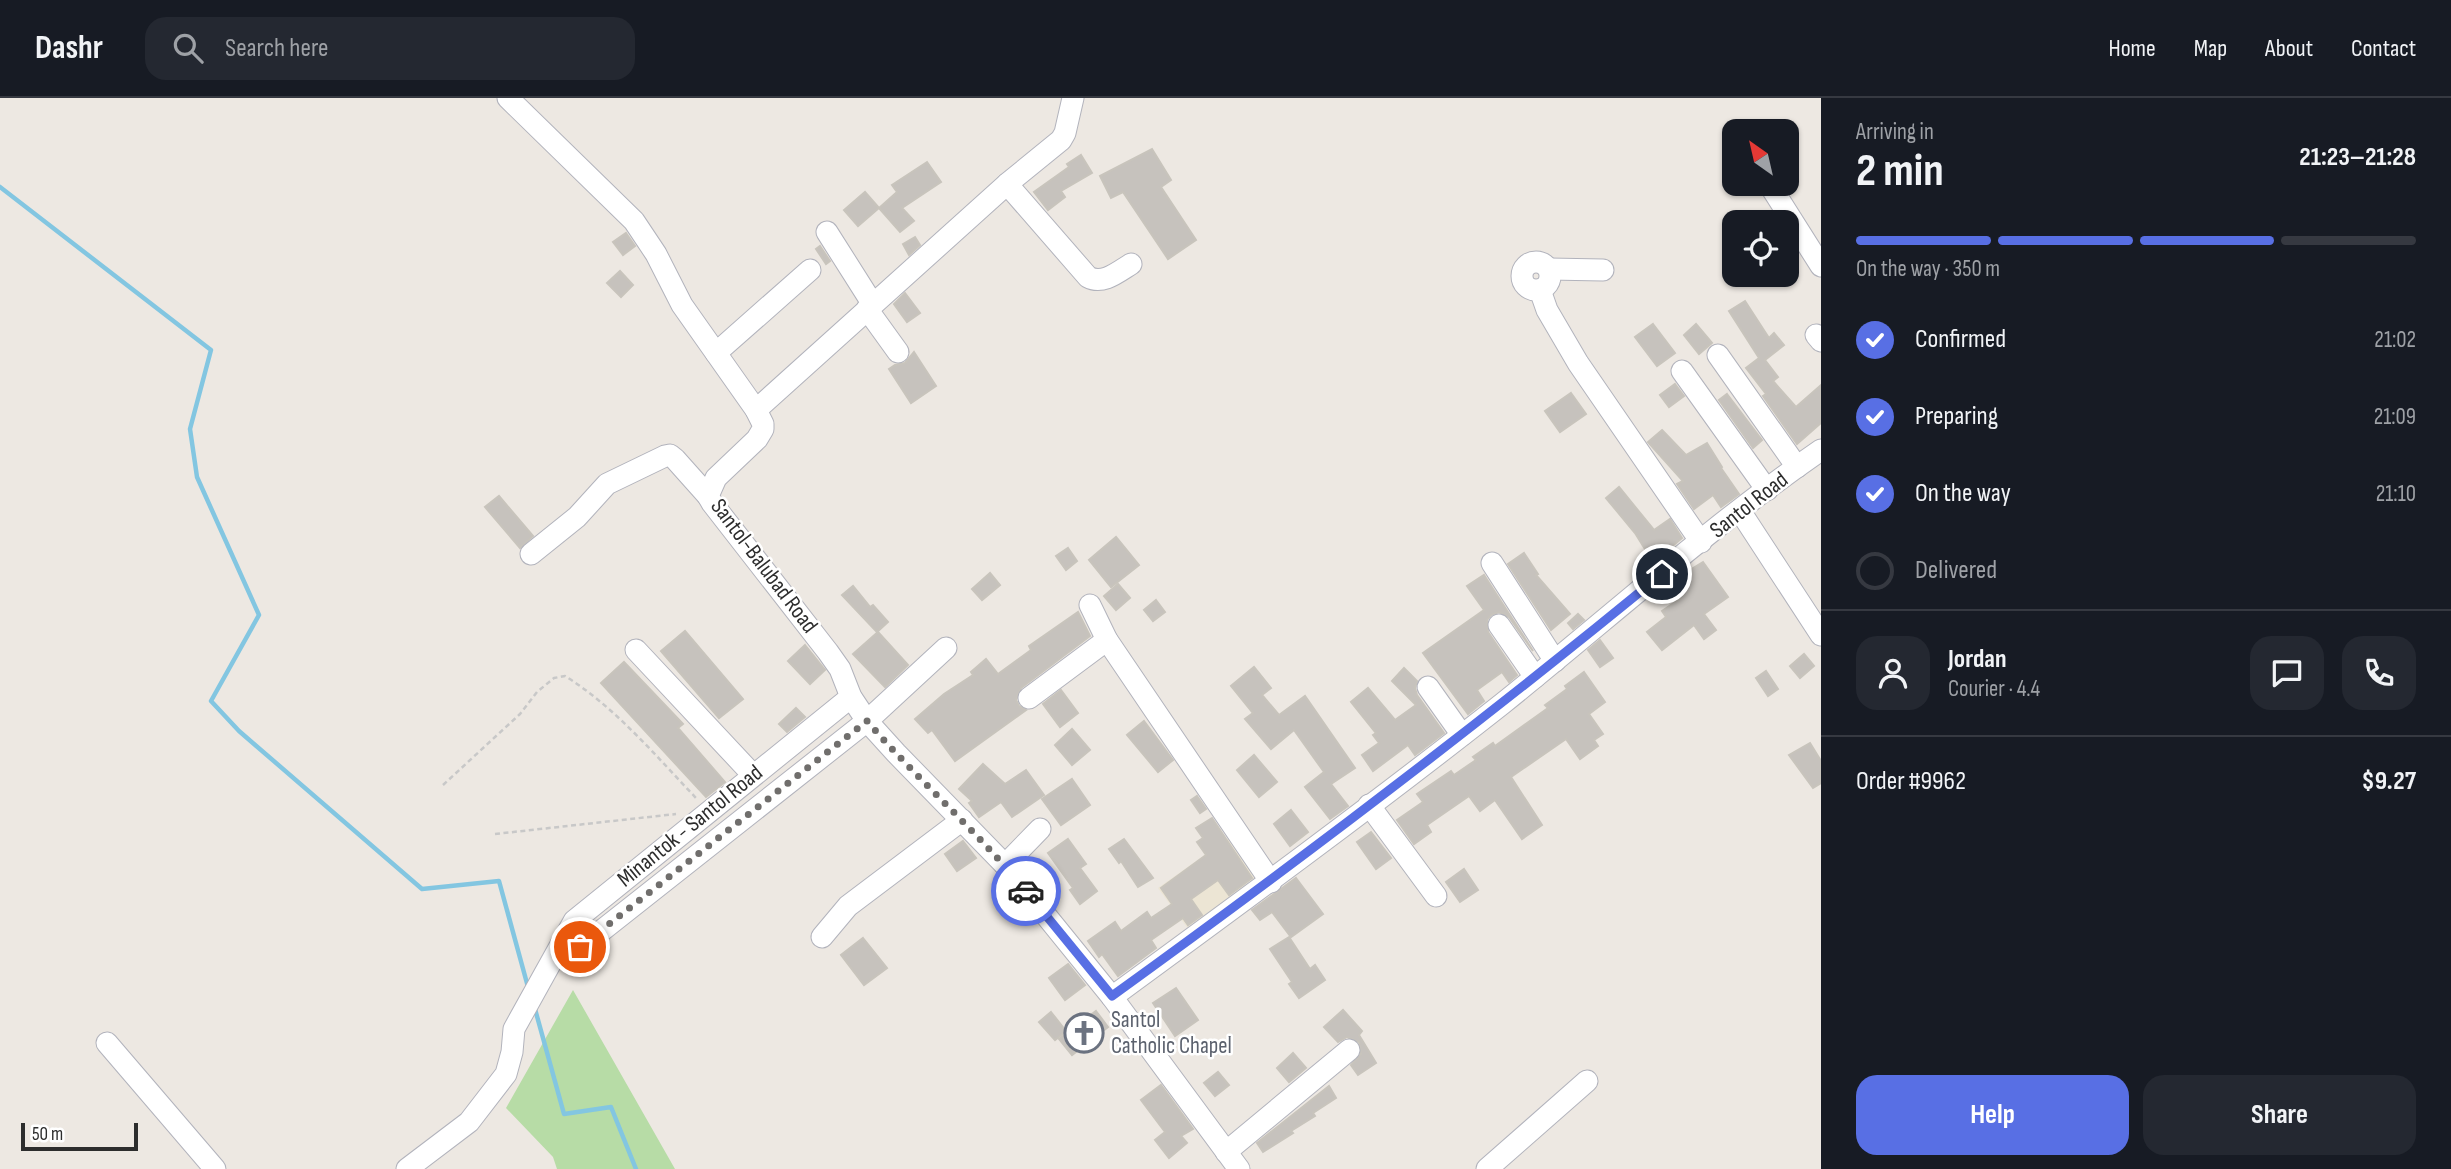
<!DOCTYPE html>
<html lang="en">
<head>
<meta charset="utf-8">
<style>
  :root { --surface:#171b24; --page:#242831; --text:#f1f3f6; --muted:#9ea1a6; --line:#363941; --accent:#586fe4 }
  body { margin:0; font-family:"Sofia Sans Condensed",sans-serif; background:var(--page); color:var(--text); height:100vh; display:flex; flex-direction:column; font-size:26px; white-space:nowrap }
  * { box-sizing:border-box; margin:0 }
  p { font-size:23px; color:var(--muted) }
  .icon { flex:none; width:38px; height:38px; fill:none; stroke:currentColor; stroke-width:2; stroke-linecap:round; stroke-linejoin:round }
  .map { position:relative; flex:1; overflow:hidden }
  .drawer { display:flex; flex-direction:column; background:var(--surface); width:630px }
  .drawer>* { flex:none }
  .needle { width:46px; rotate:326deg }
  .fabs { position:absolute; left:1722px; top:21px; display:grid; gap:14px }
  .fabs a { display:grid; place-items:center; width:77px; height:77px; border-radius:14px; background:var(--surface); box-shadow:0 2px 5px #0004; font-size:35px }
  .scale { position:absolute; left:21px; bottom:18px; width:117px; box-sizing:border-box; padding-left:7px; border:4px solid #2d2d2d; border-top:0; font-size:19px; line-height:24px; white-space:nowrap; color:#2d2d2d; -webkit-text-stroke:5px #fff; paint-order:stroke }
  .pin { position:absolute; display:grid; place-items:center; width:60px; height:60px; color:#fff; margin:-30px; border:4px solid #fff; border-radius:50%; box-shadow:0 2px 7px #0007 }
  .courier { position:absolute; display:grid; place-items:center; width:70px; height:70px; margin:-35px; border:5px solid #586fe4; border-radius:50%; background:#fff; color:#222; box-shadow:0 2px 9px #0007 }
  .head em { font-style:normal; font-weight:700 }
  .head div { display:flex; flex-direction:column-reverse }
  .head { display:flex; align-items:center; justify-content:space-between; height:119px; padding:0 35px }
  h1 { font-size:46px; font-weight:700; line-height:52px }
  .bar { display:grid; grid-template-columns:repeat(4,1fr); gap:10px 7px; align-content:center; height:84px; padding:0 35px }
  .bar i { height:9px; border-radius:5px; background:var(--line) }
  .bar .active { background:var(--accent) }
  .bar p { grid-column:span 4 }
  .line { display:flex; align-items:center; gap:18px; padding:0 35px; border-top:2px solid var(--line) }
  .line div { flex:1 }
  .round { display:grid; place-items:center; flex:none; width:74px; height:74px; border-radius:21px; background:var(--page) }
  ol { padding:0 35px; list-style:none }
  li { display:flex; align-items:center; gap:21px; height:77px }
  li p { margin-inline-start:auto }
  li .icon { padding:7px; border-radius:50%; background:var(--accent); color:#fff; stroke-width:4 }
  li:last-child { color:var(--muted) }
  li i { width:38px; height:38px; border:4px solid var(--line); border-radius:50% }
  .action { display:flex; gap:14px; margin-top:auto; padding:14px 35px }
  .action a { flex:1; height:80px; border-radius:21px; background:var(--accent); color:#fff; font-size:28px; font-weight:700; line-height:80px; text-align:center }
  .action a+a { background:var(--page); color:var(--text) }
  header { display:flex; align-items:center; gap:42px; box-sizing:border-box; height:98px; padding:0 35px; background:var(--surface); border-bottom:2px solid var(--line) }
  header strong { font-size:33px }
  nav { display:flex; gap:38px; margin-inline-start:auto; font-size:24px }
  .search { width:490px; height:63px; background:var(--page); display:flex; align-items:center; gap:18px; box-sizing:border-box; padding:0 24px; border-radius:21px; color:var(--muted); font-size:26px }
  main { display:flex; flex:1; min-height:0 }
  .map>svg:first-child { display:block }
  .education { fill:#ece5d4 }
  .green { fill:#b7dca6 }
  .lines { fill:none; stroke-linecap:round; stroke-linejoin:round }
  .stream { stroke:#83c6e1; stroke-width:4.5 }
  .building { fill:#c6c2bd; stroke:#c8c4bc; stroke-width:2 }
  .minor-casing { stroke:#b2b3bc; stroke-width:23 }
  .path { stroke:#c8c8c8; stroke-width:2.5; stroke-dasharray:5 3.5; stroke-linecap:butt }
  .minor { stroke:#fff; stroke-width:21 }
  .done { stroke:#706e6c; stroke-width:7; stroke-dasharray:0 12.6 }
  .route { stroke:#586fe4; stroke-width:9 }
  .labels { text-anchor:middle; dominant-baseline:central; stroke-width:5; stroke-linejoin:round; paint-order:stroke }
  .street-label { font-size:23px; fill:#2d2d2d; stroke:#fff }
  .worship-label { font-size:23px; fill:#5b616d; stroke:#fff; text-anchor:start }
</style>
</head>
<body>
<header>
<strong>Dashr</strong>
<div class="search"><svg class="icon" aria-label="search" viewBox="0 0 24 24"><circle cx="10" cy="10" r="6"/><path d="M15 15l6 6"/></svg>Search here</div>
<nav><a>Home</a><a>Map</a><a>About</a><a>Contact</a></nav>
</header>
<main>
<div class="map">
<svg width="1821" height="1071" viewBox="0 0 1821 1071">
  <rect width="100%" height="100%" fill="#ede8e2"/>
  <polygon class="education" points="1233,737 1266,782 1192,836 1158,790"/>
  <polygon class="green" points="573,892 675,1071 557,1071 553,1059 506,1010"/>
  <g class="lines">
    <g class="stream">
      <polyline points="0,89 211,252 190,331 197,379 259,517 211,603 239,633 422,791 499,783 528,889"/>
      <polyline points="535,911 564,1016 611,1009 636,1071"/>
    </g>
  </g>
  <g class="building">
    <polygon points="1152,51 1171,82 1161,89 1196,142 1168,161 1123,94 1111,100 1100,78"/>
    <polygon points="1081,57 1092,75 1061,93 1065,99 1048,112 1034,94 1069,69 1067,66"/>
    <polygon points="927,64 941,84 902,110 914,123 900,134 879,110 897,94 892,87"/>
    <polygon points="865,94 879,110 858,128 844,112"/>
    <polygon points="626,135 635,148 623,157 613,144"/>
    <polygon points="915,139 920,147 909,157 903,146"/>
    <polygon points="820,148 830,163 826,166 816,151"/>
    <polygon points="620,173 633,187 621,199 607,185"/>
    <polygon points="905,195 920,215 907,224 894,206"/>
    <polygon points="1745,203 1769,240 1774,235 1784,247 1765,262 1778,279 1773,283 1796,309 1821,287 1821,325 1797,346 1763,298 1766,296 1746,270 1759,260 1729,213"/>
    <polygon points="1653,226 1675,255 1657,268 1635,239"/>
    <polygon points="1696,226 1712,245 1699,256 1684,237"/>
    <polygon points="914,254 936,288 911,305 889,271 895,267 905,265"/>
    <polygon points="1675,286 1684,298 1669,309 1660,297"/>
    <polygon points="1571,295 1586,316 1560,334 1545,313"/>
    <polygon points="1727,296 1762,342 1753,350 1719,302"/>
    <polygon points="1662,332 1686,357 1707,345 1722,369 1721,370 1739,396 1721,409 1713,397 1694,411 1677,386 1683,383 1648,344"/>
    <polygon points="1619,389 1654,432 1670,421 1682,440 1653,464 1635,435 1606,400"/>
    <polygon points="499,398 533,438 520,450 485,409"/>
    <polygon points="1116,439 1139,467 1111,489 1089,462"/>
    <polygon points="1068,450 1077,463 1066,472 1056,458"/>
    <polygon points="1524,455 1538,476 1536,477 1570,516 1551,532 1508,466"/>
    <polygon points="1703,464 1728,499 1704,516 1716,532 1704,541 1694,527 1662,552 1647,534 1666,519 1662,513 1681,500 1670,484"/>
    <polygon points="990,475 1000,487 982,502 972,491"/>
    <polygon points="1484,477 1533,553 1509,519 1499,514 1491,517 1487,522 1488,534 1517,577 1509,584 1502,574 1477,592 1484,603 1468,616 1423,555 1484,512 1467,488"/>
    <polygon points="1118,486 1130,500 1116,512 1104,498"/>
    <polygon points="853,488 870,509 873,507 888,524 877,534 842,497"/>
    <polygon points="1156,502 1165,514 1153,523 1144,512"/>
    <polygon points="1078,514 1090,538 1021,590 1016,602 1019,608 1026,612 955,663 932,632 928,635 915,621 944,596 973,577 971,574 986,561 998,576 1031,552 1029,548"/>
    <polygon points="1578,516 1584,522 1573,531 1568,525"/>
    <polygon points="685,533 743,601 719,620 661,553"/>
    <polygon points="878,534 908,567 885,589 853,556"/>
    <polygon points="1600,542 1613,560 1600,569 1588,552"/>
    <polygon points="805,547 825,572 810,586 788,563"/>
    <polygon points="1804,556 1814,568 1800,580 1790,568"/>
    <polygon points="624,564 683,626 678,630 725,684 706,699 601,585"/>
    <polygon points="1254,569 1271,590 1262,597 1279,617 1305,598 1355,670 1331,686 1348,708 1330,721 1305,689 1324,674 1294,632 1271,651 1245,621 1253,615 1231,588"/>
    <polygon points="1404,570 1417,583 1415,590 1417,597 1444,635 1415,657 1408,647 1373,673 1362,657 1379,645 1373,637 1376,635 1351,604 1368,590 1395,622 1416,607 1392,583"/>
    <polygon points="1766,573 1778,591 1768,598 1756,580"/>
    <polygon points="1584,574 1605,604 1589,616 1603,636 1594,642 1598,648 1580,661 1566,641 1511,679 1542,727 1522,741 1495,702 1480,713 1469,698 1427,727 1431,734 1414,746 1397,722 1423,704 1417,696 1451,673 1454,677 1476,662 1473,659 1493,645 1495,648 1548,610 1545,607 1567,591 1565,588"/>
    <polygon points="1061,592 1078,615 1060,629 1043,606"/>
    <polygon points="796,610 805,619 787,634 779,626"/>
    <polygon points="1144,623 1173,662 1158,674 1127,637"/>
    <polygon points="1072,631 1090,652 1072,667 1055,647"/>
    <polygon points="1810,645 1821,663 1821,685 1813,690 1789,657"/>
    <polygon points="1254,657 1277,684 1259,699 1237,672"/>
    <polygon points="983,666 1005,686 1026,672 1044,697 1012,719 1001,704 979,719 969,705 972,703 959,691"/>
    <polygon points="1072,681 1090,707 1061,727 1042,701"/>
    <polygon points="1197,698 1206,711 1200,715 1191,702"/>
    <polygon points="1291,712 1308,734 1290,748 1274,726"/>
    <polygon points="1212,720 1252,780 1229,797 1218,782 1191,801 1202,817 1188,827 1183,820 1151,842 1156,850 1118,878 1102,856 1099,859 1088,843 1115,824 1121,833 1147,814 1151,820 1172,806 1161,790 1206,757 1197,744 1203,740 1196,730"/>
    <polygon points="1371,734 1391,760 1376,771 1357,744"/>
    <polygon points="1068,741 1086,766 1080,770 1097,793 1080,806 1070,792 1073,790 1048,755"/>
    <polygon points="1124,741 1153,780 1138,789 1121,763 1119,765 1109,751"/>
    <polygon points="963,743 976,760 957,773 945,756"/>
    <polygon points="1464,771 1478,792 1460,804 1446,784"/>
    <polygon points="1296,780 1323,816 1291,839 1272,814 1260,822 1252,812"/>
    <polygon points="1289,839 1310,871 1315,867 1325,882 1299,900 1289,886 1292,884 1270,851"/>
    <polygon points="863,840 887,870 864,887 841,857"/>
    <polygon points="1068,866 1085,887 1065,902 1049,880"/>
    <polygon points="1176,890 1198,922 1175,938 1153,905"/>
    <polygon points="1343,912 1362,933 1359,937 1376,965 1358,977 1351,967 1361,956 1359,944 1347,939 1338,944 1324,929"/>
    <polygon points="1096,913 1108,929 1072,957 1059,941"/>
    <polygon points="1051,914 1066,933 1055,942 1039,924"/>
    <polygon points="1293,955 1306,970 1289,984 1277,970"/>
    <polygon points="1218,974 1229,987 1215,998 1204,985"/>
    <polygon points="1161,987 1193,1031 1181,1038 1187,1045 1169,1060 1155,1042 1165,1034 1141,1002"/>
    <polygon points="1329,988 1336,1000 1313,1015 1315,1018 1291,1033 1293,1035 1263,1054 1257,1045"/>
  </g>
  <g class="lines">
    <g class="minor-casing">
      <g id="minor">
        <polyline points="508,0 634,123 656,156 682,207 756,312 763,326 763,331 757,341 716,380 708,398 712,405 828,554 840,571 851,599 867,623 896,655 1005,767 1112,899 1239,1071"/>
        <path d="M1007 86 1088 179C1103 187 1118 174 1131 166"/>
        <polyline points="1769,86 1821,168"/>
        <polyline points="827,134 872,205"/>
        <circle cx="1536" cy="178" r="14"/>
        <polyline points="1549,171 1603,172"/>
        <polyline points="1540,192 1547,212 1578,265 1701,444"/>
        <polyline points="867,211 898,254"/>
        <polyline points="1816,237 1821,243"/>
        <polyline points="716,255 810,172"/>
        <polyline points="1718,257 1797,369"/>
        <polyline points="1682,273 1767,392"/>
        <polyline points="756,312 1007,86 1061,42 1065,35 1073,0"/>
        <polyline points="1740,413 1821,537"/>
        <polyline points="531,456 577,419 607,386 665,358 670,357 675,361 708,398"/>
        <polyline points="1492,465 1555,563"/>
        <polyline points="1090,507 1107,542 1271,784"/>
        <polyline points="1499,527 1535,579"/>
        <polyline points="636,552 753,677"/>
        <polyline points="1428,589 1462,637"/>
        <polyline points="1029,600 1107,542"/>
        <polyline points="1369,707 1436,798"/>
        <polyline points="1005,767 1040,731"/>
        <polyline points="822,839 848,808 962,722"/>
        <polyline points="581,849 867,623 946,550"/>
        <path d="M1112 899C1243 803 1374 707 1502 606 1608 521 1709 429 1821 352"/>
        <polyline points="107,945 215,1071"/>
        <polyline points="1226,1054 1349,952"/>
        <polyline points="407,1071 469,1024 506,976 512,954 514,931 574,823 851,599"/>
        <polyline points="1487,1071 1587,983"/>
      </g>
    </g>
    <g class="path">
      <path d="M443 687 520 616 537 594 554 580 565 578C615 609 656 658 696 700"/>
      <polyline points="495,736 676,716"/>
    </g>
    <use href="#minor" class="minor"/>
  </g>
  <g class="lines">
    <path class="done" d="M580 849 867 623C918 682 977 733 1026 793"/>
    <path class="route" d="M1026 793 1112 898C1299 763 1483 623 1662 476"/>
  </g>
  <defs>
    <g id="church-ring" transform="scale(2.0125)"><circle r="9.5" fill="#fff" stroke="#6b7280" stroke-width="1.5"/><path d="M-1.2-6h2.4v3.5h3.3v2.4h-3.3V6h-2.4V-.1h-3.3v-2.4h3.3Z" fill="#6b7280"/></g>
  </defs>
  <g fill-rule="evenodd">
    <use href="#church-ring" x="1084" y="935"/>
  </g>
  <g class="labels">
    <g class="street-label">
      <text transform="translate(1749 407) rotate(-38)">Santol Road</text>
      <text transform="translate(764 468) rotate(53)">Santol-Balubad Road</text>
      <text transform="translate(690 728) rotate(-39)">Minantok - Santol Road</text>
    </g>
    <g class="worship-label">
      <text x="1111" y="922">Santol<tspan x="1111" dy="26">Catholic Chapel</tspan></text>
    </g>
  </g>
</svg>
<div class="fabs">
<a><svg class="needle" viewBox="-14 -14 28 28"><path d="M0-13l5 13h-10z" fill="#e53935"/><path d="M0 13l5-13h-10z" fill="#9ea1a6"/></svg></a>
<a><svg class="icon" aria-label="locate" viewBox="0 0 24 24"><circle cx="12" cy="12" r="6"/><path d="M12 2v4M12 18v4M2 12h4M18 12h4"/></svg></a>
</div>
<div class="scale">50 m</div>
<div class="pin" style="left:580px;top:849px;background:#ea580c"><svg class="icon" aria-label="bag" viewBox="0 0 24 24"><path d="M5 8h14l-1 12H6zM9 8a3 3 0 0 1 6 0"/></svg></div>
<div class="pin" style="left:1662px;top:476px;background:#1f2937"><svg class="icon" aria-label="home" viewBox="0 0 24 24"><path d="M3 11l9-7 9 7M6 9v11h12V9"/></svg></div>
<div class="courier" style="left:1026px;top:793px"><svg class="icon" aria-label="car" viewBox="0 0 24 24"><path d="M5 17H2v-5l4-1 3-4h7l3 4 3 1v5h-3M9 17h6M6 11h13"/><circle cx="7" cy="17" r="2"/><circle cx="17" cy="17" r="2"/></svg></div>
</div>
<section class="drawer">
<div class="head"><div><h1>2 min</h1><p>Arriving in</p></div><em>21:23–21:28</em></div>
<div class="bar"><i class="active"></i><i class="active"></i><i class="active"></i><i></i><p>On the way · 350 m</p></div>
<ol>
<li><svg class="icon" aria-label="check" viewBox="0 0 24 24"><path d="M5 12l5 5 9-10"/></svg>Confirmed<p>21:02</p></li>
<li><svg class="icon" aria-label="check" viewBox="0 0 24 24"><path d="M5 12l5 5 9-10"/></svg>Preparing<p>21:09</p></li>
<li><svg class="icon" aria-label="check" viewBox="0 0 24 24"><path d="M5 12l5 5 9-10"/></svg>On the way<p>21:10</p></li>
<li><i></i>Delivered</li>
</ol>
<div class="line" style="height:126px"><a class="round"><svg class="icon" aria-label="person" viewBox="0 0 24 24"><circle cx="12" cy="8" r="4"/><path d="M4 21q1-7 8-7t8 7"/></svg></a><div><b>Jordan</b><p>Courier · 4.4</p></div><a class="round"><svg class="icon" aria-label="chat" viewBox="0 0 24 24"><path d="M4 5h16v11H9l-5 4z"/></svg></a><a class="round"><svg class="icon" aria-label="phone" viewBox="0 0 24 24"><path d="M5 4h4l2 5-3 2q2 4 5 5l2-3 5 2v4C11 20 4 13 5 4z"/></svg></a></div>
<div class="line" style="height:91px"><div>Order #9962</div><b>$9.27</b></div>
<div class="action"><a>Help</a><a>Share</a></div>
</section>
</main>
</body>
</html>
